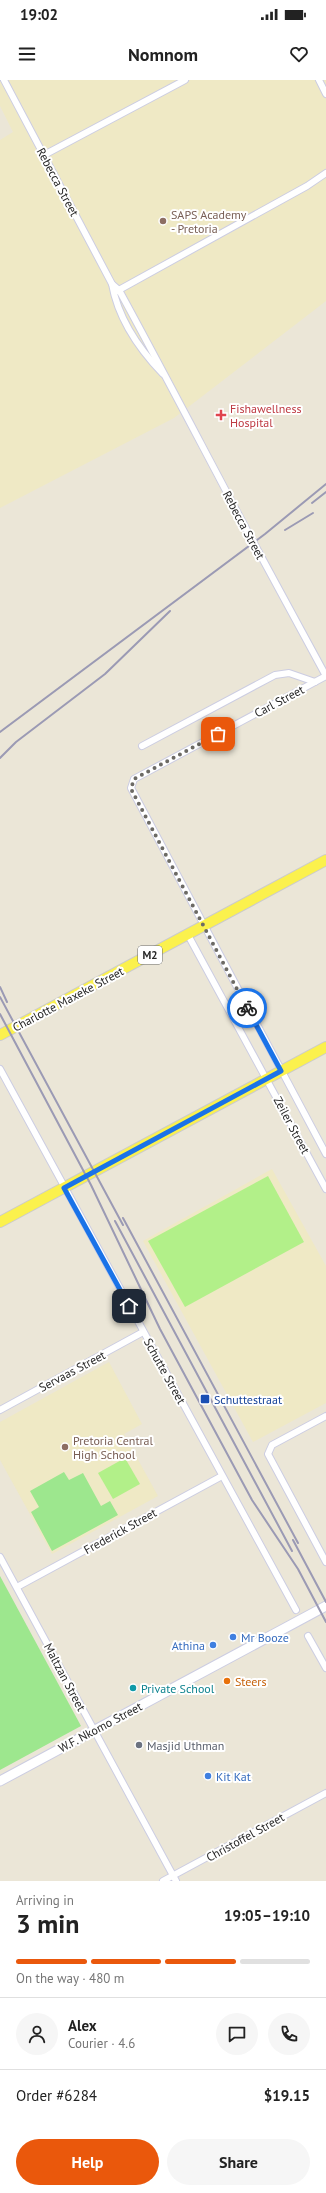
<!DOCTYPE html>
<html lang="en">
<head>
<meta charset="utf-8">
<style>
  :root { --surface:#fff; --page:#f6f6f6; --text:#222; --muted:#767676; --line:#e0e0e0; --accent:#ea580c }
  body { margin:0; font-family:"PT Sans",sans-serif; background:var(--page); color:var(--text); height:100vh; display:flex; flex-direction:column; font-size:15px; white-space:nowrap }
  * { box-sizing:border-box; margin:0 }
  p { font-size:13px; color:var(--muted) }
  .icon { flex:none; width:22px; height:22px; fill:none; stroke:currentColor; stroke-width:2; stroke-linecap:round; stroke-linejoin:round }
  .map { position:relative; height:1801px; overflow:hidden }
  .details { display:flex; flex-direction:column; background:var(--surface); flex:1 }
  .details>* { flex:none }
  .pin { position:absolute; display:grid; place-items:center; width:34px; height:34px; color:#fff; margin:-17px; border-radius:8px; box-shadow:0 2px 6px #0006 }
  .courier { position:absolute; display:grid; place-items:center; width:40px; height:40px; margin:-20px; border:3px solid #1a73e8; border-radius:50%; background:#fff; color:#222; box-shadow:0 1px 5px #0007 }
  .overview em { font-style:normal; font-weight:600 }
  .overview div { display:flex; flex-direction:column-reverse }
  .overview { display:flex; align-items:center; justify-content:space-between; height:68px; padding:0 16px }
  h1 { font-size:26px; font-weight:600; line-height:30px }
  .bar { display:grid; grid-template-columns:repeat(4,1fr); gap:6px 4px; align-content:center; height:48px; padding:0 16px }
  .bar i { height:5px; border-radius:3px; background:var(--line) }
  .bar .active { background:var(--accent) }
  .bar p { grid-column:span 4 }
  .line { display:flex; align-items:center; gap:10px; padding:0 16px; border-top:1px solid var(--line) }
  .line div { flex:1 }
  .round { display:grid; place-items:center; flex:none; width:42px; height:42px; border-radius:21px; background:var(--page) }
  .button { display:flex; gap:8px; margin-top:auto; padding:8px 16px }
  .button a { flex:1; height:46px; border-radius:24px; background:var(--accent); color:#fff; font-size:16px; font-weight:600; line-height:46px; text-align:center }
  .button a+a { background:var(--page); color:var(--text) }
  .status { display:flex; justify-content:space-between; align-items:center; height:28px; padding:0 20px; background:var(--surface); direction:ltr }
  .status svg { height:11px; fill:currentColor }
  header { display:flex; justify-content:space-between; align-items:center; height:52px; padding:0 16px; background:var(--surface); font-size:18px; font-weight:600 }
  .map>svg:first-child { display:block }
  .education { fill:#efe9c5 }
  .green { fill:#9de78e }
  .pitch { fill:#b2f089 }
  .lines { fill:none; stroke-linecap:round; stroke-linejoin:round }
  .street-casing { stroke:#cccde2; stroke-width:8 }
  .secondary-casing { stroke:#cccde2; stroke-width:11 }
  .primary-casing { stroke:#cbcbcb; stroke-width:12 }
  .street { stroke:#fff; stroke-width:6 }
  .secondary { stroke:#fff; stroke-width:9 }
  .primary { stroke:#fbf14d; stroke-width:10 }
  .rail { stroke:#9b9ab4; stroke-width:2 }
  .street-bridge-casing { stroke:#cccde2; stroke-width:8; stroke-linecap:butt }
  .street-bridge { stroke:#fff; stroke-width:6 }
  .done { stroke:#6c6a65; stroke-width:4; stroke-dasharray:0 7.2 }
  .route { stroke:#1a73e8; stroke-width:5 }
  .education-dot { fill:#8d6e63; stroke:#fff; stroke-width:1.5 }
  .health-dot { fill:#e0444e; stroke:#fff; stroke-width:1.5 }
  .transit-dot { fill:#1a4fb4; stroke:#fff; stroke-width:1.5 }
  .shop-dot { fill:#3f7fe0; stroke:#fff; stroke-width:1.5 }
  .food-dot { fill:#e8710a; stroke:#fff; stroke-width:1.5 }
  .culture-dot { fill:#0f9aa8; stroke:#fff; stroke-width:1.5 }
  .worship-dot { fill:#6b7280; stroke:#fff; stroke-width:1.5 }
  .labels { text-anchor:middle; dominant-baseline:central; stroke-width:4; stroke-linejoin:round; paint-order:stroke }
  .shield { fill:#fff; stroke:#686868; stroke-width:1 }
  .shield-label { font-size:11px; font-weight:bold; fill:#272727 }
  .street-label { font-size:12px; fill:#272727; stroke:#fff }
  .education-label { font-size:12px; fill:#785e54; stroke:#fff; text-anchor:start }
  .health-label { font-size:12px; fill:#be3a42; stroke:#fff; text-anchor:start }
  .transit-label { font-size:12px; fill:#164399; stroke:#fff; text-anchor:start }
  .shop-label { font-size:12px; fill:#366cbe; stroke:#fff; text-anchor:start }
  .food-label { font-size:12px; fill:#c56008; stroke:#fff; text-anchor:start }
  .culture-label { font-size:12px; fill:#0d838f; stroke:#fff; text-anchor:start }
  .worship-label { font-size:12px; fill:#5b616d; stroke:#fff; text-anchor:start }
</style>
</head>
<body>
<div class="status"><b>19:02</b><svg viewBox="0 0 49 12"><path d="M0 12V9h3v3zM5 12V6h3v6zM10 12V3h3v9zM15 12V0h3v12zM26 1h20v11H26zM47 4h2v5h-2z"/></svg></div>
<header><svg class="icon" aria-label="menu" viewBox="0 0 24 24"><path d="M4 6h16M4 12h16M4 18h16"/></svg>Nomnom<svg class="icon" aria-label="heart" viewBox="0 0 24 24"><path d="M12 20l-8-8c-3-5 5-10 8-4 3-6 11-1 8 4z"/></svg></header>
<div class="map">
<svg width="326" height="1801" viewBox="0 0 326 1801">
  <rect width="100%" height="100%" fill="#ebe6d7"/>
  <g class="education">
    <polygon points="0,0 326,0 326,221 174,338 0,428 0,60 13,52 0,26"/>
    <polygon points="272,1089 326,1186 326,1323 253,1362 143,1161"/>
    <polygon points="109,1282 142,1344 124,1354 158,1416 52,1474 0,1380 0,1342"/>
  </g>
  <g class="green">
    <polygon points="64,1392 69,1400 83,1393 101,1426 110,1421 118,1435 52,1471 31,1432 39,1427 30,1411"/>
    <polygon points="0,1496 81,1646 0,1690"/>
  </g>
  <g class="pitch">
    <polygon points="268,1096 304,1162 185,1227 148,1161"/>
    <polygon points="125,1378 140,1404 113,1419 98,1393"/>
  </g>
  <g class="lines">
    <g class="street-casing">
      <g id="street">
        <path d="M4 0 112 204C118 238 139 269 163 294"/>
        <polyline points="319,0 326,14"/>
        <polyline points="44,75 185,0"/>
        <path d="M112 204 119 210C161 287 201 364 242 441"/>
        <polyline points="117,211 307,106 326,93"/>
        <polyline points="262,478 326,596"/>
        <polyline points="326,596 134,699 131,708 326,1074"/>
        <polyline points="142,666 275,595 289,593 315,602"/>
        <polyline points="188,855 326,1109"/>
        <polyline points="0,989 296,1530"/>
        <polyline points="0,1330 143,1252"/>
        <polyline points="326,1336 272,1365 268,1374 326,1482"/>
        <polyline points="0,1477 176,1801"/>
        <polyline points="17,1507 222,1396"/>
        <polyline points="308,1556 326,1588"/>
        <polyline points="163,1801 326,1713"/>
      </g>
    </g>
    <g class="secondary-casing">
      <polyline id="secondary" points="0,1701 326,1526"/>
    </g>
    <g class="primary-casing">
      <g id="primary">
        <polyline points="0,955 326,780"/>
        <polyline points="0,1142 326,967"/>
      </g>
    </g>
    <use href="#street" class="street"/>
    <use href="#secondary" class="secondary"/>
    <use href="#primary" class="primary"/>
    <g class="rail">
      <polyline points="312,423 326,412"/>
      <polyline points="285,450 313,433"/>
      <polyline points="0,652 265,454 326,404"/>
      <polyline points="0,678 16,662 105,594 170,531"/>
      <polyline points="0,907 7,922"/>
      <polyline points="0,917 123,1145"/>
      <polyline points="0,934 91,1105 160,1249 252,1420 298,1489 326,1542"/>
      <polyline points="123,1138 298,1463"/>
      <polyline points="115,1141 292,1471"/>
      <polyline points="293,1460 326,1522"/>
    </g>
    <g class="street-bridge-casing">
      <polyline id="street-bridge" points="242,441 262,478"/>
    </g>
    <use href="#street-bridge" class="street-bridge"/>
  </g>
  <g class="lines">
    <polyline class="done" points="218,654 134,699 131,709 247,928"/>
    <polyline class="route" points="129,1226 64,1108 281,991 247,928"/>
  </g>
  <g class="education-dot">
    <circle cx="163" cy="141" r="4"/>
    <circle cx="65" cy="1367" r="4"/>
  </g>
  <path class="health-dot" d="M219 329h4v4h4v4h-4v4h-4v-4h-4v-4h4z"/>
  <rect class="transit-dot" x="200" y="1314" width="10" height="10" rx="2"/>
  <g class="shop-dot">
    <circle cx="233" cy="1557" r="4"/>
    <circle cx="213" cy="1565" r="4"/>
    <circle cx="208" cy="1696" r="4"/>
  </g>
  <circle class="food-dot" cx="227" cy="1601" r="4"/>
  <circle class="culture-dot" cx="133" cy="1608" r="4"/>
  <circle class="worship-dot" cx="139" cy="1665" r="4"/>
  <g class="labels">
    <rect class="shield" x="138" y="866" width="24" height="18" rx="3"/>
    <g class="shield-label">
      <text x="150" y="875">M2</text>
    </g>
    <g class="street-label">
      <text transform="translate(58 102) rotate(62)">Rebecca Street</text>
      <text transform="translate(244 445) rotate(62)">Rebecca Street</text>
      <text transform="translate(279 621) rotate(-28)">Carl Street</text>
      <text transform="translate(68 919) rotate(-28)">Charlotte Maxeke Street</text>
      <text transform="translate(292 1045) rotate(62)">Zeiler Street</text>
      <text transform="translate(72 1291) rotate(-28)">Servaas Street</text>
      <text transform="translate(165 1291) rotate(61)">Schutte Street</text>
      <text transform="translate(120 1451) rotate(-29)">Frederick Street</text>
      <text transform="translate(65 1597) rotate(62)">Maltzan Street</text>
      <text transform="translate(100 1647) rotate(-28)">W.F. Nkomo Street</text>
      <text transform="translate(245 1757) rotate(-29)">Christoffel Street</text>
    </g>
    <g class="education-label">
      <text x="171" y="134">SAPS Academy<tspan x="171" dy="14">- Pretoria</tspan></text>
      <text x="73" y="1360">Pretoria Central<tspan x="73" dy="14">High School</tspan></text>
    </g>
    <g class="health-label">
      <text x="230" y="328">Fishawellness<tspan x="230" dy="14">Hospital</tspan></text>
    </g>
    <g class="transit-label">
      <text x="214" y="1319">Schuttestraat</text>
    </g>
    <g class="shop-label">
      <text x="241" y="1557">Mr Booze</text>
      <text x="205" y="1565" text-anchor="end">Athina</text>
      <text x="216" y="1696">Kit Kat</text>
    </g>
    <g class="food-label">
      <text x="235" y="1601">Steers</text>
    </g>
    <g class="culture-label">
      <text x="141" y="1608">Private School</text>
    </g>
    <g class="worship-label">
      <text x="147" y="1665">Masjid Uthman</text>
    </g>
  </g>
</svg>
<div class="pin" style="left:218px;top:654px;background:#ea580c"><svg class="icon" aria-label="bag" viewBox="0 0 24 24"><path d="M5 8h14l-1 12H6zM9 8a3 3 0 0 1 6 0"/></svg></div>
<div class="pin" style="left:129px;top:1226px;background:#1f2937"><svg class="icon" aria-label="home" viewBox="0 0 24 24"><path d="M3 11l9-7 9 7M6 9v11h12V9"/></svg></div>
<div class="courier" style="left:247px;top:928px"><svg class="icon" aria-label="bike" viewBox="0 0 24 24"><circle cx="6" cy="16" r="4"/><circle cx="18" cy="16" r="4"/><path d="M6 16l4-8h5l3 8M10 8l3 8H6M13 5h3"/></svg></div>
</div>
<section class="details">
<div class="overview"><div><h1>3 min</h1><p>Arriving in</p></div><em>19:05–19:10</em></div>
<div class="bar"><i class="active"></i><i class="active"></i><i class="active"></i><i></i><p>On the way · 480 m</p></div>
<div class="line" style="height:72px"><a class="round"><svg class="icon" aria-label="person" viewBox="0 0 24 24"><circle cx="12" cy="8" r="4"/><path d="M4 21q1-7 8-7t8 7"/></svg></a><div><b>Alex</b><p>Courier · 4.6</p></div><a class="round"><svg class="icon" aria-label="chat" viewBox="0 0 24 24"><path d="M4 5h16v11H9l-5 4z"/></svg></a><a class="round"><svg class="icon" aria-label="phone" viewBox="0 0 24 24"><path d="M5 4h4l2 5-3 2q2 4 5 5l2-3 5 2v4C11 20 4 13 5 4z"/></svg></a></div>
<div class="line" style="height:52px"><div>Order #6284</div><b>$19.15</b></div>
<div class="button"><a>Help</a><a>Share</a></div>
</section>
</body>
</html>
